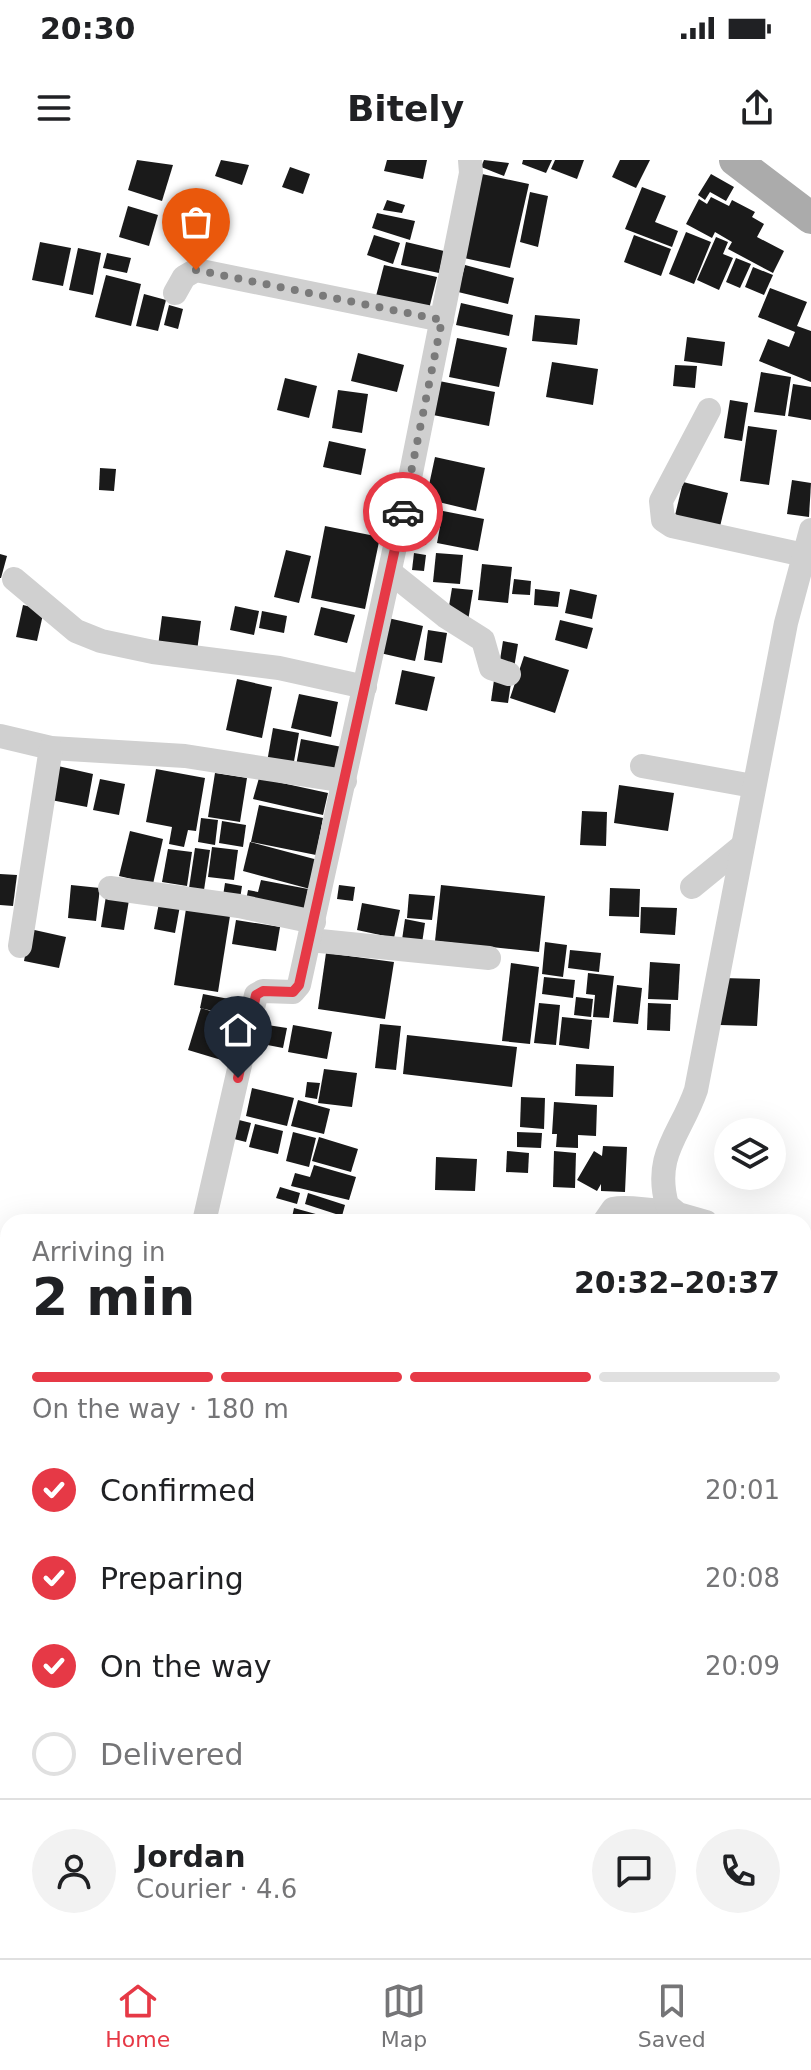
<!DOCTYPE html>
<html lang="en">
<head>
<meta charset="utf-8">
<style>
  :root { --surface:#fff; --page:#f2f2f2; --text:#202124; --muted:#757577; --line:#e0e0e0; --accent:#e63946 }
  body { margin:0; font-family:"DejaVu Sans",sans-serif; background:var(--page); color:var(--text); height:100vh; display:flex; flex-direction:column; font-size:30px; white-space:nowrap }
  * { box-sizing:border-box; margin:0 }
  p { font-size:26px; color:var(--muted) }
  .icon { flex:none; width:44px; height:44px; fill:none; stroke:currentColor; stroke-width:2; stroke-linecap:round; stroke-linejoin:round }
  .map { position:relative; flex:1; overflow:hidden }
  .panel { position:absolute; left:0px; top:1054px; width:812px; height:744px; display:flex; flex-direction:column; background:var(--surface); border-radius:24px 24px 0 0; box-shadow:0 8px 32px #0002 }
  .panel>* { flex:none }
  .controls { position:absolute; left:714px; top:958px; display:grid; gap:16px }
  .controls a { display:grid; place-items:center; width:72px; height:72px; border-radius:50%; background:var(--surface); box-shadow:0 8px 32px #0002; font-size:40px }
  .pin { position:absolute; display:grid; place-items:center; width:68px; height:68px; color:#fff; margin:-82px -34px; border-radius:50% 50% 50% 0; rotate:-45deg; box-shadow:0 0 8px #0007 }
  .pin .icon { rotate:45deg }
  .courier { position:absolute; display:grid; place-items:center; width:80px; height:80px; margin:-40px; border:6px solid #e63946; border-radius:50%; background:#fff; color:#222; box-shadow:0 2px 10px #0007 }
  .headline em { font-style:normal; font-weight:800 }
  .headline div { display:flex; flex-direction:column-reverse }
  .headline { display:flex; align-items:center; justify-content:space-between; height:136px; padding:0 32px }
  h1 { font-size:52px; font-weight:800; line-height:60px }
  .bar { display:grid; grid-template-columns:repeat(4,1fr); gap:12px 8px; align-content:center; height:96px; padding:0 32px }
  .bar i { height:10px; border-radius:6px; background:var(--line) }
  .bar .active { background:var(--accent) }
  .bar p { grid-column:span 4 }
  .line { display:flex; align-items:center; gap:20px; padding:0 32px; border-top:2px solid var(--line) }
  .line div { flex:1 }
  .round { display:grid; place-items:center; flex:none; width:84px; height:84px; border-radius:42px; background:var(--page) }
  ol { padding:0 32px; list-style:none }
  li { display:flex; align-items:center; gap:24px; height:88px }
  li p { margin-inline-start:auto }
  li .icon { padding:8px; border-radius:50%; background:var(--accent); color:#fff; stroke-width:4 }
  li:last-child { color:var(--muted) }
  li i { width:44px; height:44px; border:4px solid var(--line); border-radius:50% }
  .status { display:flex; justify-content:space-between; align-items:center; height:56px; padding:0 40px; background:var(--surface); direction:ltr }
  .status svg { height:22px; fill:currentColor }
  header { display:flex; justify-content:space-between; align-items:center; height:104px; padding:0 32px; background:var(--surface); font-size:36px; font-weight:800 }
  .menu { display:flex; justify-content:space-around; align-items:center; height:112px; border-top:2px solid var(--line); background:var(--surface); font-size:22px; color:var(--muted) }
  .menu a { display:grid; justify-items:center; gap:4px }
  .menu .active { color:var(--accent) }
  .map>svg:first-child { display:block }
  .building { fill:#1a1a1a }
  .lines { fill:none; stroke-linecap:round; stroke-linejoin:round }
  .minor { stroke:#d0d0d0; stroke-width:24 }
  .major { stroke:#ababab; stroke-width:32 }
  .done { stroke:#7a7a7a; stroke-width:8; stroke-dasharray:0 14.4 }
  .route { stroke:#e63946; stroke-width:10 }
</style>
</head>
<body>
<div class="status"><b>20:30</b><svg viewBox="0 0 49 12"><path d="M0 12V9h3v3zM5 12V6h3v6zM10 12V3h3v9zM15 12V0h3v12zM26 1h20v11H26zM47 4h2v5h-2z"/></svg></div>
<header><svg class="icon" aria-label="menu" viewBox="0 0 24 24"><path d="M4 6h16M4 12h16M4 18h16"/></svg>Bitely<svg class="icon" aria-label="share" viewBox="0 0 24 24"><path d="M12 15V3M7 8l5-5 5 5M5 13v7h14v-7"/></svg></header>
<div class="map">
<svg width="811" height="1798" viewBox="0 0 811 1798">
  <rect width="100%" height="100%" fill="#fff"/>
  <g class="building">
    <polygon points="137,0 173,5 162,41 128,30"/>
    <polygon points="221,0 249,5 242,25 215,16"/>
    <polygon points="387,0 427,0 423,19 384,11"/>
    <polygon points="484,0 509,3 504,16 481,7"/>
    <polygon points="523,0 552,0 546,13 522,4"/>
    <polygon points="555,0 584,0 577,19 551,9"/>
    <polygon points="620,0 650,0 636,28 612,17"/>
    <polygon points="290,7 310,14 303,34 282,27"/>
    <polygon points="482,14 529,24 510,108 464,98"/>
    <polygon points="711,14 734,27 726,41 710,32 705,40 698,35"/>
    <polygon points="642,27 666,36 655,62 678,71 672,87 625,69"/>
    <polygon points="530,32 548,36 538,87 520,82"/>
    <polygon points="711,37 729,46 732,40 755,52 752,57 764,64 757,77 784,91 773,113 728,89 732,82 715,72 712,78 686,64 699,39 707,44"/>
    <polygon points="387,40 405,45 402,53 383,50"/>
    <polygon points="128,46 158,55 149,86 119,77"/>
    <polygon points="377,53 415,61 410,80 372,68"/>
    <polygon points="686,72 711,82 694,124 669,114"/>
    <polygon points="374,75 400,83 393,104 367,95"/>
    <polygon points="634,75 671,89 661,116 624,102"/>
    <polygon points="716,77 728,82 723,94 733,98 719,130 697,120"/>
    <polygon points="40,82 71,88 63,126 32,120"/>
    <polygon points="406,82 444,91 439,113 401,105"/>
    <polygon points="78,88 101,93 93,135 69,130"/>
    <polygon points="107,93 131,98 127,113 103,108"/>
    <polygon points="736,98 751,104 740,128 726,122"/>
    <polygon points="384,105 437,117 427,157 374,144"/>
    <polygon points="465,105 514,118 508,144 458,132"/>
    <polygon points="753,107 773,115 764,135 745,127"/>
    <polygon points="106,115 141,124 131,166 95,157"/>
    <polygon points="770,128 807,142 797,166 811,171 811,222 759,201 768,179 789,187 795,172 758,157"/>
    <polygon points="144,134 166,140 158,171 136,166"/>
    <polygon points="461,143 513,155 509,176 456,165"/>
    <polygon points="169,145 183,149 178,169 164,165"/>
    <polygon points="535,155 580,159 577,185 532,181"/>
    <polygon points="687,177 725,182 722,206 684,201"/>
    <polygon points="457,178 507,188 499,227 449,217"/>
    <polygon points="358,193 404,205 397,232 351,221"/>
    <polygon points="552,202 598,209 593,245 546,237"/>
    <polygon points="675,205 697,206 695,228 673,226"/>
    <polygon points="761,212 791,217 785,256 754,252"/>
    <polygon points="285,218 317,226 309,258 277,250"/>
    <polygon points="439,221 495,232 489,266 433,255"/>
    <polygon points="793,224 811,227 811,260 788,256"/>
    <polygon points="338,230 368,234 362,273 332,268"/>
    <polygon points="730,240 748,243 742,281 724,278"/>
    <polygon points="748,266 777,270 769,325 740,321"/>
    <polygon points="329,281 366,289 361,315 323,307"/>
    <polygon points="435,297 485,308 476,351 426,339"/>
    <polygon points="100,308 116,309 114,331 99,330"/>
    <polygon points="792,320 811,323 809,357 787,354"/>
    <polygon points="683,322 728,333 718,375 673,364"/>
    <polygon points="443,351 484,359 478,391 437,383"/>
    <polygon points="410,365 428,366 426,385 408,384"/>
    <polygon points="325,366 380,377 365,449 311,438"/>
    <polygon points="286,390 311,396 299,443 274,437"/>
    <polygon points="414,393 426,395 424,411 412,410"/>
    <polygon points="436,393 463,395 460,424 433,422"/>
    <polygon points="0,394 7,396 1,418 0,418"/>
    <polygon points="482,404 512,407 508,443 478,440"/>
    <polygon points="514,419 531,421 530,435 512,434"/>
    <polygon points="452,428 473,430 468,461 447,458"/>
    <polygon points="535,429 560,432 558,447 534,445"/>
    <polygon points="570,429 597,435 592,459 565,453"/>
    <polygon points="23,445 44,450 37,481 16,477"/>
    <polygon points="235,446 259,451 254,475 230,470"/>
    <polygon points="321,447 355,455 347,483 314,475"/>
    <polygon points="262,451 287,456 284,473 259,468"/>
    <polygon points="162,456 201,461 197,491 158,486"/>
    <polygon points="388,458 423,466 415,501 380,493"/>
    <polygon points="560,460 593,468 587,489 555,480"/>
    <polygon points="428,470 447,473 442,503 424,500"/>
    <polygon points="503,481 518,484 514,508 499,506"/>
    <polygon points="524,496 569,510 555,553 510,538"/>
    <polygon points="402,510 435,517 427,551 395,544"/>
    <polygon points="237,519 272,527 262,578 226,570"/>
    <polygon points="494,520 511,523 508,543 491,541"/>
    <polygon points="299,534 338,542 331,577 291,568"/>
    <polygon points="273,568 299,573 293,607 267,602"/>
    <polygon points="301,579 342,587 336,618 295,611"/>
    <polygon points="58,606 93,614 87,647 51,640"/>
    <polygon points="156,609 205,618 196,671 188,670 184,687 169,684 172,667 146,662"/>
    <polygon points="215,613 247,618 240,662 208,657"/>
    <polygon points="259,618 328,633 323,655 253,639"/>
    <polygon points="100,619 125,624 119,655 93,650"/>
    <polygon points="619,625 674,633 668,671 614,663"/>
    <polygon points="259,645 323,658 316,695 251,682"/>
    <polygon points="582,651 607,652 606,686 580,685"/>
    <polygon points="201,658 218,660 215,685 198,682"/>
    <polygon points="222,661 246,665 243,687 219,683"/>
    <polygon points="130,671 163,679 153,724 119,716"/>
    <polygon points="250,682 318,700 310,729 243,711"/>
    <polygon points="212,687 238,690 234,720 208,717"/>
    <polygon points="195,688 210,690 204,730 189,728"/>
    <polygon points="168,689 192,692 187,726 162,722"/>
    <polygon points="0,714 17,715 13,746 0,745"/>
    <polygon points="261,720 308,729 304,753 245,746 248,730 258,732"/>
    <polygon points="225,723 242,726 240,739 223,736"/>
    <polygon points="71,725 100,728 96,761 68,758"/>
    <polygon points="339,725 355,727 353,741 337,739"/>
    <polygon points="441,725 545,736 539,792 435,781"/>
    <polygon points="610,728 640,729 639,757 609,756"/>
    <polygon points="409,734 435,736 432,760 407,758"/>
    <polygon points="106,736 129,740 124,770 101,767"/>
    <polygon points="159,743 180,746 175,773 154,769"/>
    <polygon points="362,743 400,750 394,778 357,770"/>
    <polygon points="641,747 677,748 675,775 640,773"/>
    <polygon points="186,749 230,756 218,832 174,825"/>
    <polygon points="405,759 425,763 421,790 401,787"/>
    <polygon points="236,760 280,767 276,791 232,784"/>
    <polygon points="30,769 66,777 59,808 24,801"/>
    <polygon points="545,782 567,785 563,817 542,814"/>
    <polygon points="570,790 601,793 599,812 568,808"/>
    <polygon points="326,793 394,802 385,859 318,849"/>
    <polygon points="650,802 680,804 678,840 648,839"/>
    <polygon points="511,803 539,807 530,884 502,881"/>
    <polygon points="588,813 614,816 609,858 593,857 595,835 586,834"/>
    <polygon points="544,817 575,820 573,838 542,834"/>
    <polygon points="722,818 760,819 757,866 720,865"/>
    <polygon points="617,825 642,828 638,864 613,862"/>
    <polygon points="203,834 229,839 226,854 200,848"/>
    <polygon points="576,837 593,839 591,857 574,855"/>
    <polygon points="539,843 560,845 556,885 534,883"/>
    <polygon points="648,843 671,844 670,871 647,870"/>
    <polygon points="201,848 242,861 228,902 188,890"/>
    <polygon points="562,857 592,860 589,889 559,885"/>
    <polygon points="261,864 287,868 283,888 257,883"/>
    <polygon points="380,864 401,866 396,910 375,908"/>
    <polygon points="293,865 332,872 327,899 288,892"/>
    <polygon points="407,875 517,887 512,927 403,914"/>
    <polygon points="576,904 614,906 613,937 575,936"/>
    <polygon points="324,909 357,913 352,947 318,943"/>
    <polygon points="307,922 320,923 317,939 305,937"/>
    <polygon points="252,928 294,938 287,966 246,956"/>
    <polygon points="521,937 545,938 544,969 520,967"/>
    <polygon points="298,940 330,949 324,974 291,966"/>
    <polygon points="554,942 597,945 596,976 578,975 578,988 556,987 557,974 552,974"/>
    <polygon points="239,960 251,963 246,982 234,979"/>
    <polygon points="255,964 283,971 278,994 249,987"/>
    <polygon points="293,972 316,978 309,1007 286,1001"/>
    <polygon points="517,972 542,973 541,988 517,987"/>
    <polygon points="319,977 358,989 351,1012 312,1001"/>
    <polygon points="603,986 627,987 625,1032 601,1031 601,1024 597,1031 577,1020 594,991 602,996"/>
    <polygon points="507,991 529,993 528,1013 506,1012"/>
    <polygon points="554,991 576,993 575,1028 553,1027"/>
    <polygon points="436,997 477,999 475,1031 435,1030"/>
    <polygon points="314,1005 356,1017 349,1040 291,1026 295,1013 310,1017"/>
    <polygon points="280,1027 300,1033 297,1044 276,1038"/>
    <polygon points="308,1033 345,1045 342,1056 305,1044"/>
    <polygon points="294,1048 341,1061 341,1062 291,1062"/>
    <polygon points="0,1123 8,1127 8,1142 0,1138"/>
    <polygon points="5,1148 8,1149 8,1184 0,1179 0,1155"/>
    <polygon points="0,1364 8,1365 7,1385 0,1384"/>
    <polygon points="804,1604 811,1609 804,1626"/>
    <polygon points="811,1621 811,1644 804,1640"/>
    <polygon points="804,1682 811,1685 811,1719 804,1716"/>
    <polygon points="804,1721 811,1725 811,1764 804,1761"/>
  </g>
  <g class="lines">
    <g class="minor">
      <polyline points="175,133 184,117 196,110 442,160"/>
      <polyline points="709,250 661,341 663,360 672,366 804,395"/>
      <polyline points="390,412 445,456 483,480 491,508 509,514"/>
      <polyline points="14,419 76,471 101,481 153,492 279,508 365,527"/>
      <polyline points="0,576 51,588 185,596 345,621"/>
      <polyline points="642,606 753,626"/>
      <polyline points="692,727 741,687"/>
      <polyline points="110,728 239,746 314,762"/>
      <polyline points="310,780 489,798"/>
      <polyline points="20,786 51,588"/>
      <polyline points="204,1062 256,835 263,831 293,832 299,825 410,318 471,13 470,0"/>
      <path d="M604 1062 613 1049C631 1045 652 1053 672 1050"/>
      <path d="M706 1062 678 1054 667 1045C653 994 681 974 696 930L786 463 811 370"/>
      <polyline points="804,1085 811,1087"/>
      <polyline points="804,1325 811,1325"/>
      <polyline points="804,1422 811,1421"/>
      <polyline points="804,1660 811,1650"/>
      <polyline points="804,1677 811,1680"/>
    </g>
    <polyline class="major" points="735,0 811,58"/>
  </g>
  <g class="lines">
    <polyline class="done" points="196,110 442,160 403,352"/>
    <polyline class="route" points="238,918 256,835 263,831 293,832 299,825 403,352"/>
  </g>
</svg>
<div class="controls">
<a><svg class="icon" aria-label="layers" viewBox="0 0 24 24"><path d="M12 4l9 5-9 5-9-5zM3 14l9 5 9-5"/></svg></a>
</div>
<div class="pin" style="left:196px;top:110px;background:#ea580c"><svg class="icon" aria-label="bag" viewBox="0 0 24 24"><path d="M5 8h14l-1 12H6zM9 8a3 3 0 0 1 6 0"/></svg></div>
<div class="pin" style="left:238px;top:918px;background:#1f2937"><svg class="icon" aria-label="home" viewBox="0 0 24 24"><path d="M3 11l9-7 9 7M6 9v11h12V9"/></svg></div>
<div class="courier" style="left:403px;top:352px"><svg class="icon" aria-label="car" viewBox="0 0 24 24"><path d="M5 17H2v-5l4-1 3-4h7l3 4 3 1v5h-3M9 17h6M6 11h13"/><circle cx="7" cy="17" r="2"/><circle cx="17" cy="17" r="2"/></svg></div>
<section class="panel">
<div class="headline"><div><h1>2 min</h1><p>Arriving in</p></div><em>20:32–20:37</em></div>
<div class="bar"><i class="active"></i><i class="active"></i><i class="active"></i><i></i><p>On the way · 180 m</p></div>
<ol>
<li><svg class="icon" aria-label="check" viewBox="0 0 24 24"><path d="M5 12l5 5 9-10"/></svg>Confirmed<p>20:01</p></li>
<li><svg class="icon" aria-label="check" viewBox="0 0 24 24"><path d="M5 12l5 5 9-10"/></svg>Preparing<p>20:08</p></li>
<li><svg class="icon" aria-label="check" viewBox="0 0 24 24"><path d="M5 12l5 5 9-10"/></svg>On the way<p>20:09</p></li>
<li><i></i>Delivered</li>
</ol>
<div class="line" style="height:144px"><a class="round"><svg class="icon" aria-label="person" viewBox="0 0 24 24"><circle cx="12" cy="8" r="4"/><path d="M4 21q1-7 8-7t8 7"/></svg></a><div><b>Jordan</b><p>Courier · 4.6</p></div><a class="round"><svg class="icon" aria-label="chat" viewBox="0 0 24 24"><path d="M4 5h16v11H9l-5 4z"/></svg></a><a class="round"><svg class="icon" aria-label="phone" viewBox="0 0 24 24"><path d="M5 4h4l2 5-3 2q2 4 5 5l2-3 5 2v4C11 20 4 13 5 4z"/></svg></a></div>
</section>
</div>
<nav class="menu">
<a class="active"><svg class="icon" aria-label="home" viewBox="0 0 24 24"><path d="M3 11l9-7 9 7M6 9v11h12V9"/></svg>Home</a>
<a><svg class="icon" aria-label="map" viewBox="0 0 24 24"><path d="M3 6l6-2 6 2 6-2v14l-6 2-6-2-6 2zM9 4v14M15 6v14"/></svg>Map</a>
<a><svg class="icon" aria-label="saved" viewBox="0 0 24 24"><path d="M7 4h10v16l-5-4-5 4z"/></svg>Saved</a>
</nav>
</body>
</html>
